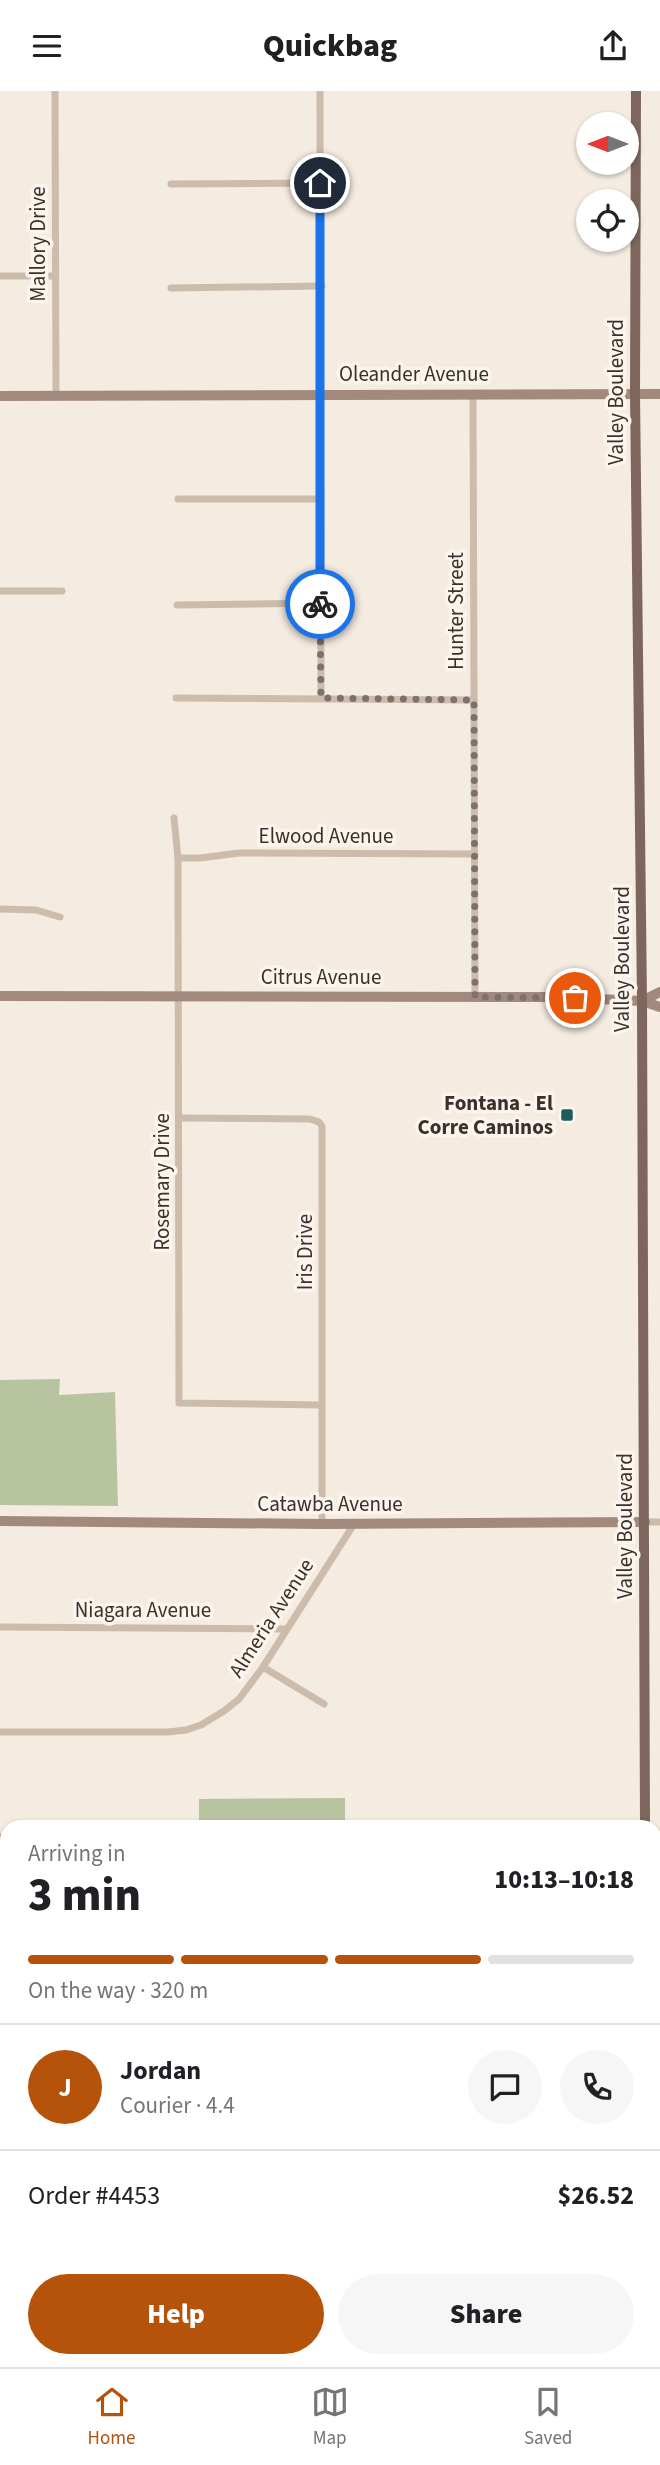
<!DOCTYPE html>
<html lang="en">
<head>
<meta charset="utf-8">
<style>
  :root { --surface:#fff; --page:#f6f6f6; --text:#202124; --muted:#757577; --line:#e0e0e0; --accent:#b45309 }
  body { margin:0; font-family:"Source Sans 3",sans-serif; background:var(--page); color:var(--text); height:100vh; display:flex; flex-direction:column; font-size:26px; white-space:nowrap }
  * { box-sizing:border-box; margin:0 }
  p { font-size:23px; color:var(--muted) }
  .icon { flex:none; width:38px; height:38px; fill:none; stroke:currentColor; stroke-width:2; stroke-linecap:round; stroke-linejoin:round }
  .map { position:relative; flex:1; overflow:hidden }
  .sheet { position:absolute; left:0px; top:1729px; width:662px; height:548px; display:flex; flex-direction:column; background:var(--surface); border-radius:21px 21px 0 0; box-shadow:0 2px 5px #0004 }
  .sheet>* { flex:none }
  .needle { width:46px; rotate:270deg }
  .tools { position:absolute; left:576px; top:21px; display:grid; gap:14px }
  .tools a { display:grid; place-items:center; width:63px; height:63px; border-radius:50%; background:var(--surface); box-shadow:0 2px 5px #0004; font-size:35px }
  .pin { position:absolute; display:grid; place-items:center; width:60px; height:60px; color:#fff; margin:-30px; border:4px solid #fff; border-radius:50%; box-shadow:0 2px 7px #0007 }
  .courier { position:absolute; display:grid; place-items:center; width:70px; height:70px; margin:-35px; border:5px solid #1a73e8; border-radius:50%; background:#fff; color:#222; box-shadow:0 2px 9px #0007 }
  .overview em { font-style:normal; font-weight:800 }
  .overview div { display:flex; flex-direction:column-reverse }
  .overview { display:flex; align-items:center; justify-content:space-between; height:119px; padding:0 28px }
  h1 { font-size:46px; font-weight:800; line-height:52px }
  .bar { display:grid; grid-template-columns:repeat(4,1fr); gap:10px 7px; align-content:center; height:84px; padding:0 28px }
  .bar i { height:9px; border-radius:5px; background:var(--line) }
  .bar .selected { background:var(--accent) }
  .bar p { grid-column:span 4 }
  .line { display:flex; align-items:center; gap:18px; padding:0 28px; border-top:2px solid var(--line) }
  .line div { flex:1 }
  .round { display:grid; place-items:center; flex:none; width:74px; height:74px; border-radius:37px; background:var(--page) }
  .button { display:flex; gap:14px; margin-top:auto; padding:14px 28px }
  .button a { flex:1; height:80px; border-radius:42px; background:var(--accent); color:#fff; font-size:28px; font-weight:800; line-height:80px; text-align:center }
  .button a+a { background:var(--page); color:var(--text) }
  header { display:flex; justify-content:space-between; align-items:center; height:91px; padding:0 28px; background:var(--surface); font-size:32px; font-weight:800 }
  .tab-bar { display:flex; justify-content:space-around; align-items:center; height:98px; border-top:2px solid var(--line); background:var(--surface); font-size:19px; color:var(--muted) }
  .tab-bar a { display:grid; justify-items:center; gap:4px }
  .tab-bar .selected { color:var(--accent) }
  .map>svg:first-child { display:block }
  .green { fill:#b8c4a0 }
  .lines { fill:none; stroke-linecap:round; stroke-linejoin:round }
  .street { stroke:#cdbbac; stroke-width:7 }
  .secondary { stroke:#a18a7d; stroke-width:10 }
  .primary { stroke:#7d675c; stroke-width:10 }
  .done { stroke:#7c716b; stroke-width:7; stroke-dasharray:0 12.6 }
  .route { stroke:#1a73e8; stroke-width:9 }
  .poi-dot { fill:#1f5a5e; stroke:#fbf5ee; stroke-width:2.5 }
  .labels { text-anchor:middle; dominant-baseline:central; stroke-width:7; stroke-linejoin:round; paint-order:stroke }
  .street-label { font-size:21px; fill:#3b302b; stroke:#fbf5ee }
  .poi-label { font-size:21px; font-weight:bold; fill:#3b302b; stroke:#fbf5ee; text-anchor:end }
</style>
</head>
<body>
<header><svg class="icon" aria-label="menu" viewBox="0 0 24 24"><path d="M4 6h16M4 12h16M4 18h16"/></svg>Quickbag<svg class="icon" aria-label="share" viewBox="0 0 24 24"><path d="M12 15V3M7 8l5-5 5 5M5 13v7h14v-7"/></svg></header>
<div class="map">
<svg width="660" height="2276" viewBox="0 0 660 2276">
  <rect width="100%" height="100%" fill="#f4ebe1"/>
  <g class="green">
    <polygon points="60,1288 59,1304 115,1301 118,1415 0,1414 0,1289"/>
    <polygon points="345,1707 345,1736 199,1736 199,1708"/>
  </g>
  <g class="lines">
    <g class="street">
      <polyline points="55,0 56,305"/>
      <polyline points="320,0 321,607"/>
      <polyline points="171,93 320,92"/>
      <polyline points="0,185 55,185"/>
      <polyline points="171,197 322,195"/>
      <polyline points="473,303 475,906"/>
      <polyline points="178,408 320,408"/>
      <polyline points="0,500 62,500"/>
      <polyline points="177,514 320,512"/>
      <polyline points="176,607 474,609"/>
      <polyline points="174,727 178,767 179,1312 322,1314"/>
      <polyline points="178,767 200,767 239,762 475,763"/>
      <polyline points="0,818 36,819 60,826"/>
      <polyline points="179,1027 310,1028 319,1031 322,1035 322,1433"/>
      <polyline points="645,1431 660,1431"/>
      <polyline points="0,1536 285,1538"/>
      <polyline points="263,1576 324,1613"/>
      <polyline points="0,1641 168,1641 186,1639 201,1634 224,1620 239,1608 263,1576 354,1433"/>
      <polyline points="0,1746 7,1746"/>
      <polyline points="0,1850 7,1850"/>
      <polyline points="654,1954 660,1954"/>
      <polyline points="0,2062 7,2062"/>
      <polyline points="0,2167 7,2167"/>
      <polyline points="63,2270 63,2276"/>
      <polyline points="185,2271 270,2270"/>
      <polyline points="330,2276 330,2270"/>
    </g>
    <g class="secondary">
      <polyline points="0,305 660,303"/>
      <polyline points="0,905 554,906 642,910 660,916"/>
      <polyline points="642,910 660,901"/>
      <polyline points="0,1430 322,1433 645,1431"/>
      <polyline points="0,1956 7,1956"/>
    </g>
    <g class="primary">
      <polyline points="636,0 635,303 642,910 645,1736"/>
      <polyline points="646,2270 646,2276"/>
    </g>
  </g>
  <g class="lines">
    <polyline class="done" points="320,513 321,607 474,609 475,906 575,907"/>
    <polyline class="route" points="320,92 320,513"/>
  </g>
  <rect class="poi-dot" x="560" y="1017" width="14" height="14" rx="3.5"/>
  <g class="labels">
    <g class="street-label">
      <text transform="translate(38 153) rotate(-90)">Mallory Drive</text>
      <text x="414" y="283">Oleander Avenue</text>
      <text transform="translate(616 301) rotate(-90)">Valley Boulevard</text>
      <text transform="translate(456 520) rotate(-90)">Hunter Street</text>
      <text x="326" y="745">Elwood Avenue</text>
      <text transform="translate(622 868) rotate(-90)">Valley Boulevard</text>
      <text x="321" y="886">Citrus Avenue</text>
      <text transform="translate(162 1091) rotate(-90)">Rosemary Drive</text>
      <text transform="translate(305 1161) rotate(-90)">Iris Drive</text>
      <text x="330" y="1413">Catawba Avenue</text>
      <text transform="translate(625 1435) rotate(-90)">Valley Boulevard</text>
      <text x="143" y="1519">Niagara Avenue</text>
      <text transform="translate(271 1527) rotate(-57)">Almeria Avenue</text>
    </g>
    <g class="poi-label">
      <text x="553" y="1012">Fontana - El<tspan x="553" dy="24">Corre Caminos</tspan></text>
    </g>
  </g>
</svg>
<div class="tools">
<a><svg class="needle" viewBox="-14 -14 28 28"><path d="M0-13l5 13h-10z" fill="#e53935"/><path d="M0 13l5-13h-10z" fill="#757577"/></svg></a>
<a><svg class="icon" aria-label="locate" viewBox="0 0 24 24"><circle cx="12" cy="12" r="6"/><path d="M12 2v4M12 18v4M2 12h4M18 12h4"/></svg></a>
</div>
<div class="pin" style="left:575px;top:907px;background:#ea580c"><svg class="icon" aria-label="bag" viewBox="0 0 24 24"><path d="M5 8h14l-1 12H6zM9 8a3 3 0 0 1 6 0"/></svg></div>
<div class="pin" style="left:320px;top:92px;background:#1f2937"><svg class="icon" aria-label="home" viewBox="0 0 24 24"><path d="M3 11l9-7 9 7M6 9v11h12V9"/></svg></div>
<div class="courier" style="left:320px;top:513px"><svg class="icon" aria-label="bike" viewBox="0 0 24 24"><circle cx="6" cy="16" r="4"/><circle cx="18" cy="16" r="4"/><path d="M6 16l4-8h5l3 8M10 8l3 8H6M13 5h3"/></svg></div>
<section class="sheet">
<div class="overview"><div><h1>3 min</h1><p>Arriving in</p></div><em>10:13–10:18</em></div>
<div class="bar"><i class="selected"></i><i class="selected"></i><i class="selected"></i><i></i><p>On the way · 320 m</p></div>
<div class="line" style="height:126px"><b class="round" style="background:var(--accent);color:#fff">J</b><div><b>Jordan</b><p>Courier · 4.4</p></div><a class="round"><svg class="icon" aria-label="chat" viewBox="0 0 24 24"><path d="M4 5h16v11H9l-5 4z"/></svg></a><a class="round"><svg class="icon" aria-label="phone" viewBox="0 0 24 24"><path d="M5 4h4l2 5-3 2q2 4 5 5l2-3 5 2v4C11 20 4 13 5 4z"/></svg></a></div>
<div class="line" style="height:91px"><div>Order #4453</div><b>$26.52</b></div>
<div class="button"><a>Help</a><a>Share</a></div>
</section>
</div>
<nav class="tab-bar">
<a class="selected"><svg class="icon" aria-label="home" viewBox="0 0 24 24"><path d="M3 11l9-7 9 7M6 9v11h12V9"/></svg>Home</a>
<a><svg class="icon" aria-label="map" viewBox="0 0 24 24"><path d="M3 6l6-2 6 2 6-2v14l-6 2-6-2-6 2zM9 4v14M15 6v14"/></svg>Map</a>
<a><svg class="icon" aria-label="saved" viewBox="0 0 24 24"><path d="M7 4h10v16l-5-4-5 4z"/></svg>Saved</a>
</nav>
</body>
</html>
